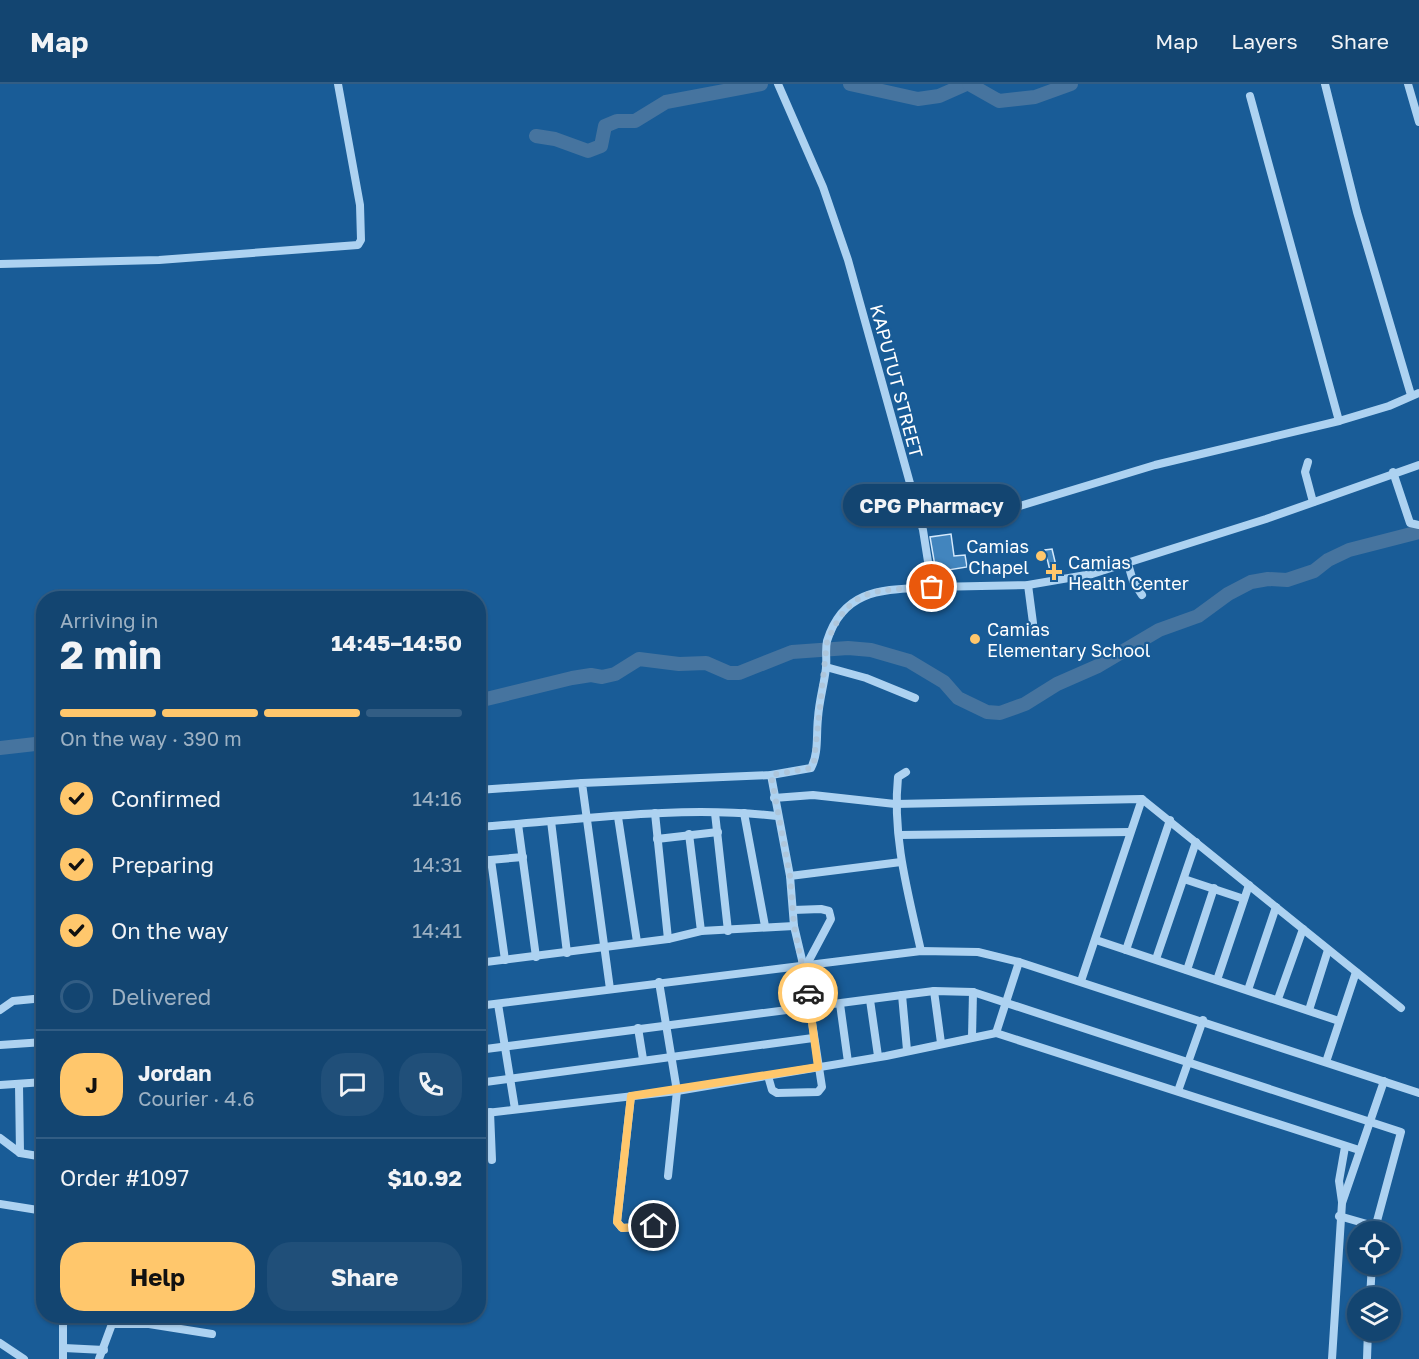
<!DOCTYPE html>
<html lang="en">
<head>
<meta charset="utf-8">
<style>
  :root { --surface:#134571; --page:#204f79; --text:#f1f3f6; --muted:#9db1c3; --line:#325d84; --accent:#ffc76c }
  body { margin:0; font-family:"Golos Text",sans-serif; background:var(--page); color:var(--text); height:100vh; display:flex; flex-direction:column; font-size:22px; white-space:nowrap }
  * { box-sizing:border-box; margin:0 }
  p { font-size:20px; color:var(--muted) }
  .icon { flex:none; width:33px; height:33px; fill:none; stroke:currentColor; stroke-width:2; stroke-linecap:round; stroke-linejoin:round }
  .map { position:relative; flex:1; overflow:hidden }
  .drawer { position:absolute; left:36px; top:507px; width:450px; height:732px; display:flex; flex-direction:column; background:var(--surface); border-radius:24px; box-shadow:0 2px 4px #0004,0 0 0 2px var(--line) }
  .drawer>* { flex:none }
  .buttons { position:absolute; left:1347px; top:1137px; display:grid; gap:12px }
  .buttons a { display:grid; place-items:center; width:54px; height:54px; border-radius:50%; background:var(--surface); box-shadow:0 2px 4px #0004,0 0 0 2px var(--line); font-size:30px }
  .pin { position:absolute; display:grid; place-items:center; width:51px; height:51px; color:#fff; margin:-26px; border:3px solid #fff; border-radius:50%; box-shadow:0 2px 6px #0007 }
  .courier { position:absolute; display:grid; place-items:center; width:60px; height:60px; margin:-30px; border:4px solid #ffc76c; border-radius:50%; background:#fff; color:#222; box-shadow:0 2px 8px #0007 }
  .bubble { position:absolute; height:42px; border-radius:21px; background:var(--surface); box-shadow:0 2px 4px #0004,0 0 0 2px var(--line); font-size:20px; font-weight:700; line-height:42px; text-align:center }
  .overview em { font-style:normal; font-weight:700 }
  .overview div { display:flex; flex-direction:column-reverse }
  .overview { display:flex; align-items:center; justify-content:space-between; height:102px; padding:0 24px }
  h1 { font-size:39px; font-weight:700; line-height:45px }
  .bar { display:grid; grid-template-columns:repeat(4,1fr); gap:9px 6px; align-content:center; height:72px; padding:0 24px }
  .bar i { height:8px; border-radius:4px; background:var(--line) }
  .bar .selected { background:var(--accent) }
  .bar p { grid-column:span 4 }
  .line { display:flex; align-items:center; gap:15px; padding:0 24px; border-top:2px solid var(--line) }
  .line div { flex:1 }
  .round { display:grid; place-items:center; flex:none; width:63px; height:63px; border-radius:24px; background:var(--page) }
  ol { padding:0 24px; list-style:none }
  li { display:flex; align-items:center; gap:18px; height:66px }
  li p { margin-inline-start:auto }
  li .icon { padding:6px; border-radius:50%; background:var(--accent); color:#111; stroke-width:4 }
  li:last-child { color:var(--muted) }
  li i { width:33px; height:33px; border:3px solid var(--line); border-radius:50% }
  .cta { display:flex; gap:12px; margin-top:auto; padding:12px 24px }
  .cta a { flex:1; height:69px; border-radius:24px; background:var(--accent); color:#111; font-size:24px; font-weight:700; line-height:69px; text-align:center }
  .cta a+a { background:var(--page); color:var(--text) }
  header { display:flex; align-items:center; gap:36px; box-sizing:border-box; height:84px; padding:0 30px; background:var(--surface); border-bottom:2px solid var(--line) }
  header strong { font-size:28px }
  nav { display:flex; gap:33px; margin-inline-start:auto; font-size:21px }
  .map>svg:first-child { display:block }
  .lines { fill:none; stroke-linecap:round; stroke-linejoin:round }
  .river { stroke:#46749f; stroke-width:14 }
  .building { fill:#4285be; stroke:#d4e9fc; stroke-width:1.5 }
  .minor { stroke:#add2f1; stroke-width:8 }
  .done { stroke:#aec6db; stroke-width:6; stroke-dasharray:0 10.8 }
  .route { stroke:#ffc76c; stroke-width:8 }
  .poi-dot { fill:#ffc76c; stroke:#195c97; stroke-width:2 }
  .labels { text-anchor:middle; dominant-baseline:central; stroke-width:4.5; stroke-linejoin:round; paint-order:stroke }
  .street-label { font-size:18px; fill:#fff; stroke:#195c97 }
  .poi-label { font-size:18px; fill:#fff; stroke:#195c97; text-anchor:start }
</style>
</head>
<body>
<header>
<strong>Map</strong>
<nav><a>Map</a><a>Layers</a><a>Share</a></nav>
</header>
<div class="map">
<svg width="1419" height="1275" viewBox="0 0 1419 1275">
  <rect width="100%" height="100%" fill="#195c97"/>
  <g class="lines">
    <g class="river">
      <polyline points="850,0 918,15 939,12 966,0"/>
      <polyline points="969,0 999,17 1035,13 1071,0"/>
      <polyline points="536,52 555,55 588,67 601,62 605,42 617,37 635,37 666,18 761,0"/>
      <polyline points="478,617 572,594 591,591 602,593 615,590 639,575 679,580 706,579 729,589 739,589 792,568 848,564 871,566 909,577 944,598 958,614 987,628 1000,629 1025,620 1057,600 1098,582 1159,546 1198,532 1228,510 1251,498 1268,495 1287,496 1314,487 1328,476 1349,466 1419,448"/>
      <polyline points="0,664 44,659"/>
    </g>
  </g>
  <g class="building">
    <polygon points="951,450 954,472 965,471 967,483 936,488 930,453"/>
    <polygon points="1052,465 1058,490 1051,491 1045,466"/>
  </g>
  <g class="lines">
    <g class="minor">
      <polyline points="778,0 823,103 848,176 923,446 932,503 1028,501 1092,490 1266,435 1419,381"/>
      <polyline points="1325,0 1357,128 1411,311"/>
      <polyline points="1408,0 1419,38"/>
      <polyline points="1250,12 1339,337"/>
      <polyline points="0,180 159,176 358,161 361,156 360,121 338,0"/>
      <polyline points="1308,378 1305,388 1313,418"/>
      <polyline points="1393,388 1410,439 1419,441"/>
      <polyline points="917,424 989,427 1013,424 1155,381 1339,337 1389,322 1419,309"/>
      <polyline points="1128,480 1133,497 1142,511"/>
      <polyline points="1028,501 1033,539"/>
      <polyline points="826,583 866,594 915,614"/>
      <path d="M906 688 898 693C892 752 908 809 921 867"/>
      <polyline points="478,706 582,699"/>
      <polyline points="774,714 813,711 895,720 1142,715 1401,924"/>
      <polyline points="655,729 668,855"/>
      <polyline points="715,729 728,847"/>
      <polyline points="744,729 765,842"/>
      <polyline points="618,733 637,858"/>
      <polyline points="551,737 567,869"/>
      <polyline points="518,740 536,873"/>
      <path d="M478 743C577 736 678 721 777 732"/>
      <polyline points="689,750 701,847"/>
      <polyline points="899,751 1130,748"/>
      <polyline points="657,755 718,748"/>
      <polyline points="491,776 505,876"/>
      <polyline points="478,777 523,773"/>
      <polyline points="790,792 901,778"/>
      <polyline points="1184,795 1244,815"/>
      <polyline points="793,826 821,825 829,827 831,835 807,880"/>
      <polyline points="1096,856 1339,937"/>
      <polyline points="1126,866 1170,736"/>
      <polyline points="1156,875 1196,758"/>
      <polyline points="478,879 668,855 701,847 794,842"/>
      <polyline points="1187,886 1214,804"/>
      <polyline points="1217,896 1249,801"/>
      <polyline points="1081,897 1142,715"/>
      <polyline points="659,898 677,1007 668,1092"/>
      <path d="M610 905 582 699 771 691 811 684C819 669 816 651 818 634 819 617 824 601 826 584 827 575 825 566 827 557 844 503 885 506 932 503"/>
      <polyline points="1248,906 1276,823"/>
      <polyline points="934,907 941,959"/>
      <polyline points="902,911 907,966"/>
      <polyline points="1278,915 1303,845"/>
      <polyline points="870,916 878,972"/>
      <polyline points="498,920 515,1025"/>
      <polyline points="840,920 848,978"/>
      <polyline points="478,922 921,867 978,868 1019,878 1419,1009"/>
      <polyline points="0,926 13,917 44,914"/>
      <polyline points="1309,926 1328,866"/>
      <polyline points="638,944 643,975"/>
      <polyline points="996,949 1019,878"/>
      <polyline points="972,953 973,908"/>
      <polyline points="0,961 44,958"/>
      <polyline points="478,966 902,911 934,907 973,908 1401,1048 1374,1148"/>
      <polyline points="1326,978 1356,888"/>
      <polyline points="768,992 772,1006 777,1009 818,1008 822,1003 803,880 794,842 790,792 771,691"/>
      <polyline points="478,999 813,954"/>
      <polyline points="0,1001 44,998"/>
      <polyline points="19,1001 20,1069"/>
      <polyline points="1178,1007 1203,936"/>
      <polyline points="631,1012 617,1138 622,1144 654,1142"/>
      <polyline points="490,1028 492,1076"/>
      <polyline points="478,1030 677,1007 886,972 996,949 1359,1066"/>
      <polyline points="0,1054 20,1069 44,1073"/>
      <polyline points="1342,1118 1339,1097 1345,1063"/>
      <polyline points="0,1120 44,1127"/>
      <polyline points="1339,1132 1374,1142"/>
      <polyline points="1370,1214 1372,1180"/>
      <polyline points="112,1240 114,1232"/>
      <polyline points="0,1259 24,1275"/>
      <polyline points="64,1264 104,1266"/>
      <polyline points="63,1275 63,1232"/>
      <polyline points="99,1275 112,1240 149,1240 212,1250"/>
      <polyline points="1332,1275 1342,1119 1384,997"/>
      <polyline points="1367,1275 1368,1246"/>
    </g>
  </g>
  <g class="lines">
    <path class="done" d="M808 909 794 842 790 792 771 691 811 684 814 678 827 558C851 501 875 507 932 503"/>
    <polyline class="route" points="654,1142 622,1144 617,1138 631,1012 818,983 808,909"/>
  </g>
  <g class="poi-dot">
    <circle cx="1041" cy="472" r="6"/>
    <path d="M1051 479h6v6h6v6h-6v6h-6v-6h-6v-6h6z"/>
    <circle cx="975" cy="555" r="6"/>
  </g>
  <g class="labels">
    <g class="street-label">
      <text transform="translate(897 297) rotate(75)">KAPUTUT STREET</text>
    </g>
    <g class="poi-label">
      <text x="1029" y="462" text-anchor="end">Camias<tspan x="1029" dy="21">Chapel</tspan></text>
      <text x="1068" y="478">Camias<tspan x="1068" dy="21">Health Center</tspan></text>
      <text x="987" y="545">Camias<tspan x="987" dy="21">Elementary School</tspan></text>
    </g>
  </g>
</svg>
<div class="buttons">
<a><svg class="icon" aria-label="locate" viewBox="0 0 24 24"><circle cx="12" cy="12" r="6"/><path d="M12 2v4M12 18v4M2 12h4M18 12h4"/></svg></a>
<a><svg class="icon" aria-label="layers" viewBox="0 0 24 24"><path d="M12 4l9 5-9 5-9-5zM3 14l9 5 9-5"/></svg></a>
</div>
<div class="pin" style="left:932px;top:503px;background:#ea580c"><svg class="icon" aria-label="bag" viewBox="0 0 24 24"><path d="M5 8h14l-1 12H6zM9 8a3 3 0 0 1 6 0"/></svg></div>
<div class="pin" style="left:654px;top:1142px;background:#1f2937"><svg class="icon" aria-label="home" viewBox="0 0 24 24"><path d="M3 11l9-7 9 7M6 9v11h12V9"/></svg></div>
<div class="courier" style="left:808px;top:909px"><svg class="icon" aria-label="car" viewBox="0 0 24 24"><path d="M5 17H2v-5l4-1 3-4h7l3 4 3 1v5h-3M9 17h6M6 11h13"/><circle cx="7" cy="17" r="2"/><circle cx="17" cy="17" r="2"/></svg></div>
<div class="bubble" style="left:843px;top:400px;width:177px">CPG Pharmacy</div>
<section class="drawer">
<div class="overview"><div><h1>2 min</h1><p>Arriving in</p></div><em>14:45–14:50</em></div>
<div class="bar"><i class="selected"></i><i class="selected"></i><i class="selected"></i><i></i><p>On the way · 390 m</p></div>
<ol>
<li><svg class="icon" aria-label="check" viewBox="0 0 24 24"><path d="M5 12l5 5 9-10"/></svg>Confirmed<p>14:16</p></li>
<li><svg class="icon" aria-label="check" viewBox="0 0 24 24"><path d="M5 12l5 5 9-10"/></svg>Preparing<p>14:31</p></li>
<li><svg class="icon" aria-label="check" viewBox="0 0 24 24"><path d="M5 12l5 5 9-10"/></svg>On the way<p>14:41</p></li>
<li><i></i>Delivered</li>
</ol>
<div class="line" style="height:108px"><b class="round" style="background:var(--accent);color:#111">J</b><div><b>Jordan</b><p>Courier · 4.6</p></div><a class="round"><svg class="icon" aria-label="chat" viewBox="0 0 24 24"><path d="M4 5h16v11H9l-5 4z"/></svg></a><a class="round"><svg class="icon" aria-label="phone" viewBox="0 0 24 24"><path d="M5 4h4l2 5-3 2q2 4 5 5l2-3 5 2v4C11 20 4 13 5 4z"/></svg></a></div>
<div class="line" style="height:78px"><div>Order #1097</div><b>$10.92</b></div>
<div class="cta"><a>Help</a><a>Share</a></div>
</section>
</div>
</body>
</html>
